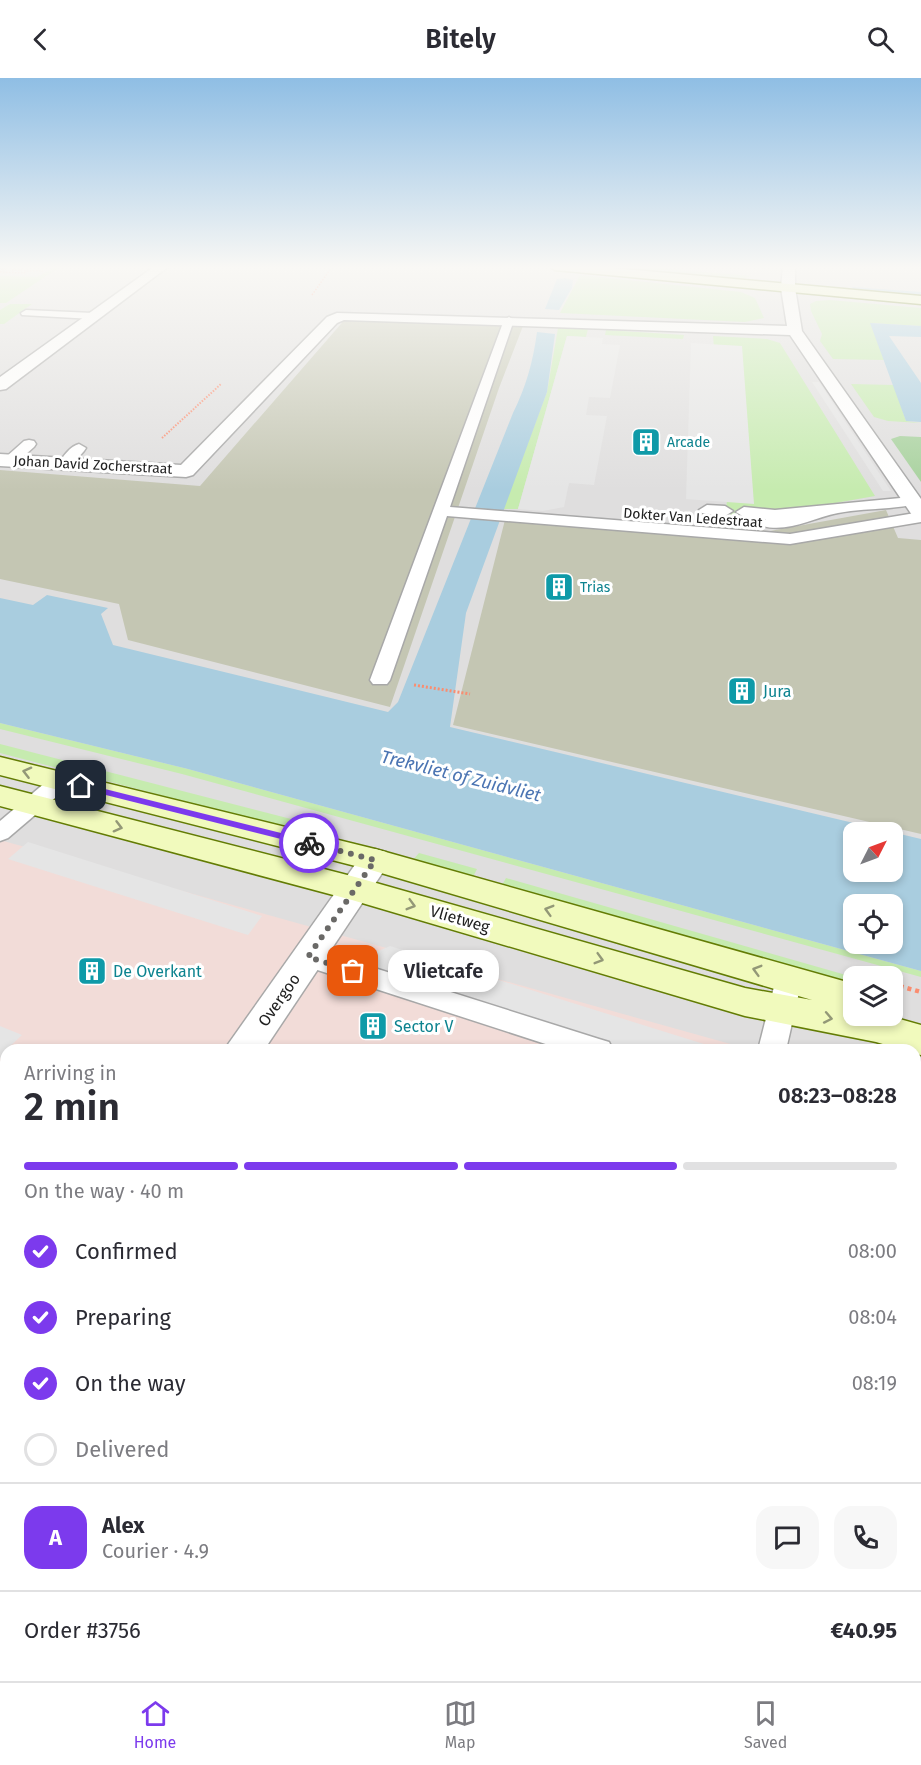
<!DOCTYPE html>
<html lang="en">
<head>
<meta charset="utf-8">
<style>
  :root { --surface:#fff; --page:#f7f7f7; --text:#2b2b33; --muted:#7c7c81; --line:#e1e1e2; --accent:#7c3aed }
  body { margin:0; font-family:"Fira Sans",sans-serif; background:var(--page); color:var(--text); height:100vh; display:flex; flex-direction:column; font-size:22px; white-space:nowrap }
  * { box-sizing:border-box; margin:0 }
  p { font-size:20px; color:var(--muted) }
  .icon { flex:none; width:33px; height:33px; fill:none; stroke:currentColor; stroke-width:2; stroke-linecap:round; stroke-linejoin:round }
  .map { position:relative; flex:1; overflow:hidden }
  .panel { position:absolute; left:0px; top:966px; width:921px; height:638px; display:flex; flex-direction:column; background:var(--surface); border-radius:18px 18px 0 0; box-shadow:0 3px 9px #0003 }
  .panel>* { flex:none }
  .needle { width:39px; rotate:48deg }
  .controls { position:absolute; left:843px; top:744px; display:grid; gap:12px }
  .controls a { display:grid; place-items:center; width:60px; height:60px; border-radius:12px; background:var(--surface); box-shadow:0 3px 9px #0003; font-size:30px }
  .pin { position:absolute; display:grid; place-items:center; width:51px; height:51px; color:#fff; margin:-26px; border-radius:12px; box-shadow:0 3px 9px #0006 }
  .courier { position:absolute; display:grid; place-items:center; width:60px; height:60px; margin:-30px; border:4px solid #7c3aed; border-radius:50%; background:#fff; color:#222; box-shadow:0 2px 8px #0007 }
  .bubble { position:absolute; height:42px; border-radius:18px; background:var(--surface); box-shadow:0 3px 9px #0003; font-size:20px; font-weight:600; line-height:42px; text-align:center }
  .overview em { font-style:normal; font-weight:600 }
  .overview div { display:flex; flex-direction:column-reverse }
  .overview { display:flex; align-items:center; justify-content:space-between; height:102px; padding:0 24px }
  h1 { font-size:39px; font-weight:600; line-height:45px }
  .bar { display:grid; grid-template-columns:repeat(4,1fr); gap:9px 6px; align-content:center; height:72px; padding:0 24px }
  .bar i { height:8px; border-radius:4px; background:var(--line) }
  .bar .selected { background:var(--accent) }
  .bar p { grid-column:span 4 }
  .line { display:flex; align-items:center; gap:15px; padding:0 24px; border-top:2px solid var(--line) }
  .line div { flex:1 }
  .round { display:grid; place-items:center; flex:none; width:63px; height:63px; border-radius:18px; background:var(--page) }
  ol { padding:0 24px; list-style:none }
  li { display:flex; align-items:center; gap:18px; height:66px }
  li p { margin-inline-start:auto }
  li .icon { padding:6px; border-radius:50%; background:var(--accent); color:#fff; stroke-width:4 }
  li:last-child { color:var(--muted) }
  li i { width:33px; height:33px; border:3px solid var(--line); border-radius:50% }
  header { display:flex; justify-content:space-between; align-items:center; height:78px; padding:0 24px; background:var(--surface); font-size:27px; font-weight:600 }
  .tab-bar { display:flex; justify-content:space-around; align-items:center; height:84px; border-top:2px solid var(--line); background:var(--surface); font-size:16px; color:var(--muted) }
  .tab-bar a { display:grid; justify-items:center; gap:3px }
  .tab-bar .selected { color:var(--accent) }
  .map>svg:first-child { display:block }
  .residential { fill:#dfdede; fill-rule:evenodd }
  .commercial { fill:#f2dcd8 }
  .construction { fill:#c4c6b3 }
  .grass { fill:#c6ebaf }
  .forest { fill:#a7d19d }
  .parking { fill:#e5e5e5 }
  .water { fill:#a9cddf; fill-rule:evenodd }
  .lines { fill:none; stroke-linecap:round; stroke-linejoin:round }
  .stream { fill:#a9cddf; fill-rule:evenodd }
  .primary-tunnel { stroke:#c7c6c0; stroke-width:14; stroke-dasharray:14 8; stroke-linecap:butt }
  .lane-casing { stroke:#a8a8a8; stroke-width:3 }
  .street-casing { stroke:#a8a8a8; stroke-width:3 }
  .secondary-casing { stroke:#637c04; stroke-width:3 }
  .path-far3 { stroke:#fa8d70; stroke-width:1.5; stroke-dasharray:1.5 1.5; stroke-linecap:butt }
  .path-far2 { stroke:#fa8d70; stroke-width:2; stroke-dasharray:1.5 1.5; stroke-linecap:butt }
  .path-far1 { stroke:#fa8d70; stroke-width:3; stroke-dasharray:2 2; stroke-linecap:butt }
  .path { stroke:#fa8d70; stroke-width:4.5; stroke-dasharray:4 4; stroke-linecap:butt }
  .lane { fill:#fff; fill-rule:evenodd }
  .street { fill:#fff; fill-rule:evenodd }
  .secondary { fill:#f1fabd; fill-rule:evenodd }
  .oneway { stroke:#939877 }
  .route { fill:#7c3aed }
  .done { stroke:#6a6967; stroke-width:6; stroke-dasharray:0 10.8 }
  .labels { text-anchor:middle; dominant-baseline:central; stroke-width:6; stroke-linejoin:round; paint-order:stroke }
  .far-culture-label { font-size:14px; fill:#0d838f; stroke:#fff; text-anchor:start }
  .far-street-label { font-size:14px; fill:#212121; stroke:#fff }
  .culture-label { font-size:16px; fill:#0d838f; stroke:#fff; text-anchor:start }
  .street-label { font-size:16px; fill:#212121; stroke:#fff }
  .water-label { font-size:18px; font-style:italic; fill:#4c75b3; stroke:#fff }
</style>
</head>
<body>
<header><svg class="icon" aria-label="back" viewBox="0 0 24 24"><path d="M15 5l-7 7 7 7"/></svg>Bitely<svg class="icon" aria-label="search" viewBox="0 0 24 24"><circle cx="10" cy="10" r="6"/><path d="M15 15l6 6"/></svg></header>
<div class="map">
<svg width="921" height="1603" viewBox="0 0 921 1603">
  <rect width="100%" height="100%" fill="#f1efe8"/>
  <path class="residential" d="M0 188H921V1603H0ZM854 754H892V794H854ZM854 826H892V866H854ZM854 898H892V938H854ZM6 972H915V1598H6Z"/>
  <polygon class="commercial" points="0,762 752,972 6,972 6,1598 915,1598 915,1018 921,1019 921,1603 0,1603"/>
  <g class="construction">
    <polygon points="347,239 523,248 499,310 390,629 128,562 119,526 0,501 0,392 200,408"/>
    <polygon points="886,432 898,460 921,462 921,756 453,647 507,434 770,453"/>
  </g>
  <g class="grass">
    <polygon points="56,188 61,188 6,225 0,225 0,198 37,199"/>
    <polygon points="574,188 632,188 751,198 744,200 741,204"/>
    <polygon points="580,197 741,214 755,220 764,240 745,244 560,235"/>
    <polygon points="830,222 921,230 921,248 871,245 884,282 833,281 820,263 822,256 811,233 810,226 816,223"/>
    <polygon points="10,226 32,226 4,246 0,246 0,232"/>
    <polygon points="558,250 588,251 586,259 567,258 518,431 503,431 547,314"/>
    <polygon points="606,252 684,257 683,261 605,257"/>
    <polygon points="713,258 767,261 780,265 875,418 790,433 742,429 742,438 725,437 727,423"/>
    <polygon points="851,306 894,307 906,343 921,345 888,343 874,339"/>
    <polygon points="0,645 188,691 921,893 921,899 182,696 0,651"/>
    <polygon points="0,666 334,752 329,761 0,675"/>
    <polygon points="419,775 477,791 472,801 412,783"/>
    <polygon points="506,800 853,899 853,909 501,809"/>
  </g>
  <polygon class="forest" points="900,358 921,359 921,404 891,361"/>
  <g class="parking">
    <polygon points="567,258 603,260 602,266 620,267 610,320 589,319 586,337 607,338 594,407 569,405 564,429 543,433 518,431"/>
    <polygon points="691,265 742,268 754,426 686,421"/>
    <polygon points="812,304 819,304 891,413 883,413"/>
    <polygon points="28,764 262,838 248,857 8,781"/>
    <polygon points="390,868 723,972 629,972 356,883"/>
    <polygon points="0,948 22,957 6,972 0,981"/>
    <polygon points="0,1034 6,1037 6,1103 0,1110"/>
    <polygon points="915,1330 921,1332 921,1531 915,1528"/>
    <polygon points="68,1598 581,1598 592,1603 78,1603"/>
  </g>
  <g class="water">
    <polygon points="565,200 573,202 572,210 559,232 545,231 557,201"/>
    <polygon points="870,245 921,248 921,259 889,258 921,305 921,344 906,343"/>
    <path d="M537 254 555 256 547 314 466 535 450 649 921 761V893L188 691 0 645V520L33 527 47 517 108 530 101 536 113 567 388 634 398 624 513 335C526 309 533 284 537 254ZM854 754H892V794H854ZM854 826H892V866H854Z"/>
  </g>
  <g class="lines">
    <polygon class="stream" points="852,209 921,214 921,218 854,212"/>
    <polyline class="primary-tunnel" points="0,190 4,188"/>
    <g class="lane-casing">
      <g id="lane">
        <polygon points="26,232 93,235 98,238 93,241 22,237 21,235"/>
        <polygon points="509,239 514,242 450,429 790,456 921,434 921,444 790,466 447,438 390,602 387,606 373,606 370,602 504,242"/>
        <polygon points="29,362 34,363 36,366 34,369 16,385 6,385 4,382 6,379 24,363"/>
        <path d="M79 366 86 370 84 373 70 389H60L58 386C63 379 70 368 79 366Z"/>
        <path d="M911 419 918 423 916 426C891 432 864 430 838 435 812 440 789 455 762 448L759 445 766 441 744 439 736 434 744 429 775 432Z"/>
        <polygon points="707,427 725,428 733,433 725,438 702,435 699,432"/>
        <polygon points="61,696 69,698 72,703 69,708 8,760 0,763 0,743 53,698"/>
        <polygon points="308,869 599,961 609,964 613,972 564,972 299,886 295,879 299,872"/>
        <polygon points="789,891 798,894 802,901 786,972 758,972 776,901 780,894"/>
        <polygon points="0,1101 6,1103 6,1132 0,1130"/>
        <polygon points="658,1598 702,1598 701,1603 657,1603"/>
      </g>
    </g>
    <g class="street-casing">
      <g id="street">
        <polygon points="155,188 169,188 6,311 0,312 0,299"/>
        <polygon points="783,188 795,188 795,210 802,253 921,421 921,442 914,440 790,257 344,242 337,245 193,397 186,399 0,388 0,376 181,387 327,239 337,235 787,248 781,210"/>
        <polygon points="375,771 386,774 391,782 264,972 224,972 364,774"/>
        <polygon points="6,1318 6,1376 0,1379 0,1320"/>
      </g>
    </g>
    <g class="secondary-casing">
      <g id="secondary">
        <polygon points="549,188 591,188 921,218 921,226 555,192"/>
        <polygon points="0,679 375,771 854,906 854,938 889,938 921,947 921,977 915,976 915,972 903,972 876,964 745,938 352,822 0,728 0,708 355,799 745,910 812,922 371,792 0,697"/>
      </g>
    </g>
    <g class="path-far3">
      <polyline points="12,192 43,193"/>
      <polyline points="0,194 24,195 28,193"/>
      <polyline points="0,194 9,188"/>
      <polyline points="312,217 332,189 336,188"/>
    </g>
    <polyline class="path-far2" points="162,360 221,306"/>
    <polyline class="path-far1" points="414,607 470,616"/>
    <polyline class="path" points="892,906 921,914"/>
    <use href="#lane" class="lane"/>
    <use href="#street" class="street"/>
    <use href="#secondary" class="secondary"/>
  </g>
  <defs><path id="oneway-chevron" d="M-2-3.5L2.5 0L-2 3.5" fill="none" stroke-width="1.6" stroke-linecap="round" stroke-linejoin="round" transform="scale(1.5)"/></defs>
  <g class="oneway">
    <use href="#oneway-chevron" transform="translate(27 694) rotate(-166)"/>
    <use href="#oneway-chevron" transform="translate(118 749) rotate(15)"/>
    <use href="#oneway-chevron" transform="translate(411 827) rotate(16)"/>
    <use href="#oneway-chevron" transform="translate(549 832) rotate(-164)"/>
    <use href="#oneway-chevron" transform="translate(599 881) rotate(16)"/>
    <use href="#oneway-chevron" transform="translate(757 892) rotate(-164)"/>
    <use href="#oneway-chevron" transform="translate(828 940) rotate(11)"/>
  </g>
  <linearGradient id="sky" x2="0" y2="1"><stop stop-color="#8fbee4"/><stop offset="0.46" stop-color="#f9f8f5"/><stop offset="1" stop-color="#f9f8f5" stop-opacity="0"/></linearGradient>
  <rect width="921" height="412" fill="url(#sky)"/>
  <polygon class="route" points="81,705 309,762 313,765 309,768 78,710 78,706"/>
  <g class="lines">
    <polyline class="done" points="309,765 375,782 308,879 353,893"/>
  </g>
  <defs>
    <g id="building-square" transform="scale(1.5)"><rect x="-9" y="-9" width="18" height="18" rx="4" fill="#0f9aa8" stroke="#fff"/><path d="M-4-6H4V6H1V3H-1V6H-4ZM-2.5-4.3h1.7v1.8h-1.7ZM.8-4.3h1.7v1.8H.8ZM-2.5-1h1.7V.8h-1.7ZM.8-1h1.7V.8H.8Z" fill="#fff"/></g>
  </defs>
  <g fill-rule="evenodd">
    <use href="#building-square" x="646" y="364"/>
    <use href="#building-square" x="559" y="509"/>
    <use href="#building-square" x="742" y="613"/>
    <use href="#building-square" x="92" y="893"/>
    <use href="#building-square" x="373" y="948"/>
  </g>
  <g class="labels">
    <g class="far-culture-label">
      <text x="667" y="364">Arcade</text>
      <text x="580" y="509">Trias</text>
    </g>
    <g class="far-street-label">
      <text transform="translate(93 387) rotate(3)">Johan David Zocherstraat</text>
      <text transform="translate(693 440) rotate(4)">Dokter Van Ledestraat</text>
    </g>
    <g class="culture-label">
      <text x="763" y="613">Jura</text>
      <text x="113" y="893">De Overkant</text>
      <text x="394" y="948">Sector V</text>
    </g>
    <g class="street-label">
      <text transform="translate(460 841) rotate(16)">Vlietweg</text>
      <text transform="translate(279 922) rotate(-55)">Overgoo</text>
    </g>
    <g class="water-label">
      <text transform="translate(461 698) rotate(14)">Trekvliet of Zuidvliet</text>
    </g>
  </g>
</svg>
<div class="controls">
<a><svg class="needle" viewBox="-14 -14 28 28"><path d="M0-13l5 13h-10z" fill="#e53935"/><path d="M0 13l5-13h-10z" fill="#7c7c81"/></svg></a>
<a><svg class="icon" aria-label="locate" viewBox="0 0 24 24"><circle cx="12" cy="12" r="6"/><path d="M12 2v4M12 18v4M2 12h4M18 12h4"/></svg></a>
<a><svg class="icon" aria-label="layers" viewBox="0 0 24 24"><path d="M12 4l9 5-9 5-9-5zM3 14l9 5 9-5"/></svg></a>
</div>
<div class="pin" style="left:353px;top:893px;background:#ea580c"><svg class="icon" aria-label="bag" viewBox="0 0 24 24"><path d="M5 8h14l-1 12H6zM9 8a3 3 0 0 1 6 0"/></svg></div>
<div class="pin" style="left:81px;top:708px;background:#1f2937"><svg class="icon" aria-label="home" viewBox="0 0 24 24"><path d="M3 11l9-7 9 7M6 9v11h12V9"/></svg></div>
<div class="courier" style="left:309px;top:765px"><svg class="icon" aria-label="bike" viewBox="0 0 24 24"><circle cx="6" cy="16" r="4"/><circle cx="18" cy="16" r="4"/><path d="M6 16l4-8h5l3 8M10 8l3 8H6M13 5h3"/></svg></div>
<div class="bubble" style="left:388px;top:872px;width:111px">Vlietcafe</div>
<section class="panel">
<div class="overview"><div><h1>2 min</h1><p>Arriving in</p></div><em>08:23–08:28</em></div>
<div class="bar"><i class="selected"></i><i class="selected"></i><i class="selected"></i><i></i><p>On the way · 40 m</p></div>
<ol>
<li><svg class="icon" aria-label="check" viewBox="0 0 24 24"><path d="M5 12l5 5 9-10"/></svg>Confirmed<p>08:00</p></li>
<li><svg class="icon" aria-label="check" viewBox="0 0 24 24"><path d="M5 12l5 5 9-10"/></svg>Preparing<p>08:04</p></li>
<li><svg class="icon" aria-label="check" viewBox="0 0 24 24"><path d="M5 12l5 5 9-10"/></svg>On the way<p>08:19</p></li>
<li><i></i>Delivered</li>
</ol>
<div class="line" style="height:108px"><b class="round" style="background:var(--accent);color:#fff">A</b><div><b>Alex</b><p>Courier · 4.9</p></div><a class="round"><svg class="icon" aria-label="chat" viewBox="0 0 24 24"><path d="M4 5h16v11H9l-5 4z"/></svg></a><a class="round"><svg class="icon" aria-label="phone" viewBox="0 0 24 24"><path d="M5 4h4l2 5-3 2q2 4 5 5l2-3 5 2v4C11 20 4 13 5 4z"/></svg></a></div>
<div class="line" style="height:78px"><div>Order #3756</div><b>€40.95</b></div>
</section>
</div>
<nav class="tab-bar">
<a class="selected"><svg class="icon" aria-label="home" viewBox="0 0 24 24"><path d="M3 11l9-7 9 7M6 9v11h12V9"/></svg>Home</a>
<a><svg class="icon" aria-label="map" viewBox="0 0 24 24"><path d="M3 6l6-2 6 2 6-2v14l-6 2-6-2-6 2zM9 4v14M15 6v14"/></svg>Map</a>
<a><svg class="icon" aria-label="saved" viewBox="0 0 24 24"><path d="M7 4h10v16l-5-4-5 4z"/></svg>Saved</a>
</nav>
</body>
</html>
